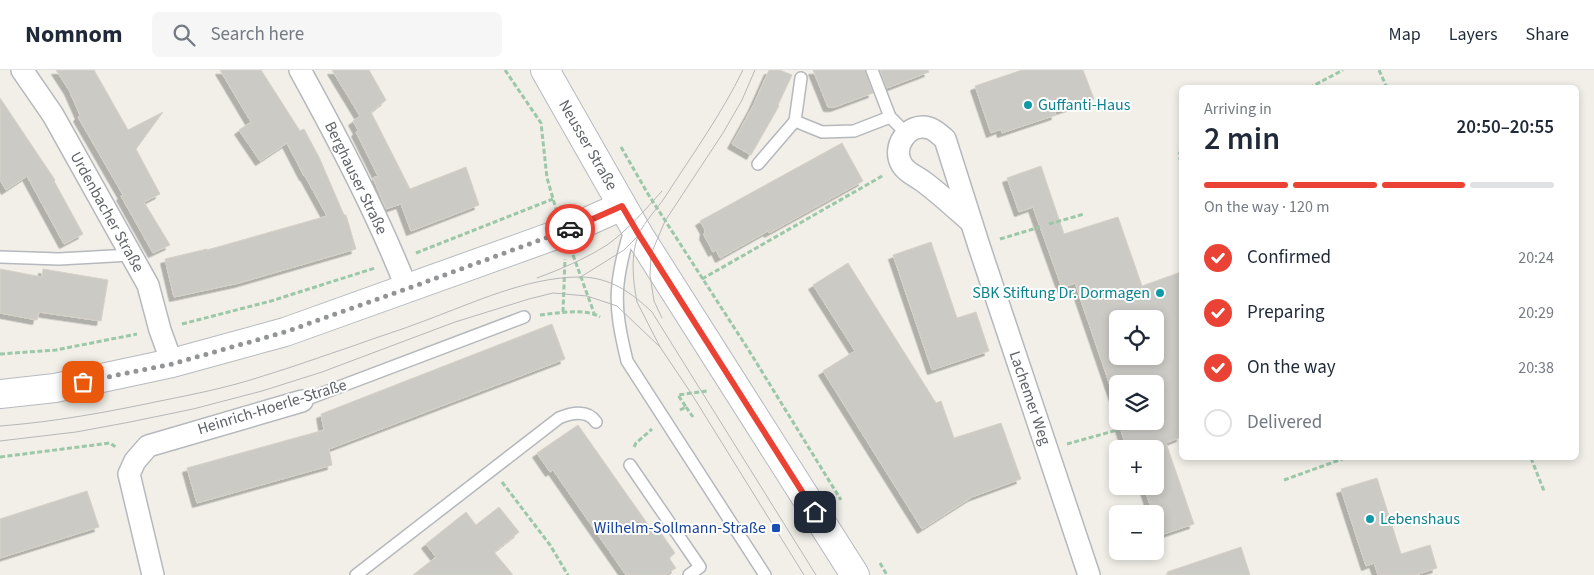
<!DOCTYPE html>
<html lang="en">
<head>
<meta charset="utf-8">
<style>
  :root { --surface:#fff; --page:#f6f6f7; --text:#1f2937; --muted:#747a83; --line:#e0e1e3; --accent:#ea4335 }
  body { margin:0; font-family:"Source Sans 3",sans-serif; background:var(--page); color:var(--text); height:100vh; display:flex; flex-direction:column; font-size:19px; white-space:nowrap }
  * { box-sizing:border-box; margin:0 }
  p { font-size:16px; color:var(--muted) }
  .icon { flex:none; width:28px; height:28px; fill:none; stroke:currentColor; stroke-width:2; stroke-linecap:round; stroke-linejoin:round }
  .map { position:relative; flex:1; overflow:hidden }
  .details { position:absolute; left:1179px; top:15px; width:400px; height:375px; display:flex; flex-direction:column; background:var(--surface); border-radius:8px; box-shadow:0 2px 8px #0003 }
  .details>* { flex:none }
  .fabs { position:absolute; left:1109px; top:240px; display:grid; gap:10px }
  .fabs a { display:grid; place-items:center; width:55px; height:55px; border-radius:8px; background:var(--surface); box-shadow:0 2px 8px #0003; font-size:25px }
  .pin { position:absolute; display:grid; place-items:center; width:42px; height:42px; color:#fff; margin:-21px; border-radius:10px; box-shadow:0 2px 8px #0006 }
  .courier { position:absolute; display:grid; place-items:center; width:50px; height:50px; margin:-25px; border:4px solid #ea4335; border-radius:50%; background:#fff; color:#222; box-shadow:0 1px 6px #0007 }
  .overview em { font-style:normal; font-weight:600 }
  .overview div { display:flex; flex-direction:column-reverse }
  .overview { display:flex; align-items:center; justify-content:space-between; height:85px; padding:0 25px }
  h1 { font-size:32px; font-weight:600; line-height:38px }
  .bar { display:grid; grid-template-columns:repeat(4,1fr); gap:8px 5px; align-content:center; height:60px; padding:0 25px }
  .bar i { height:6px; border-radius:4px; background:var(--line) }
  .bar .active { background:var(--accent) }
  .bar p { grid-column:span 4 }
  ol { padding:0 25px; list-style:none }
  li { display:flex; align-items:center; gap:15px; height:55px }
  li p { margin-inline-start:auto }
  li .icon { padding:5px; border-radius:50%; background:var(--accent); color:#fff; stroke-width:4 }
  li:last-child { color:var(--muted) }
  li i { width:28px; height:28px; border:2px solid var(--line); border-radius:50% }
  header { display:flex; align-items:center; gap:30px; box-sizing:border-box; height:70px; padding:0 25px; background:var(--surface); border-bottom:1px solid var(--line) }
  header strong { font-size:24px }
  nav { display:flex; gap:28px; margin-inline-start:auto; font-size:18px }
  .search { width:350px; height:45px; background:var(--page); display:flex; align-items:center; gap:12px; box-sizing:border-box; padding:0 18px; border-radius:8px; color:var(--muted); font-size:19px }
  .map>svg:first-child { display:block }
  .building { fill:#cccac5; stroke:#d6d1c6; fill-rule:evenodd; filter:url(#shadow) }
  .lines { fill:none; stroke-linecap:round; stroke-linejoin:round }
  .lane-casing { stroke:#b5b8bc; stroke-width:14 }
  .street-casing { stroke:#b5b8bc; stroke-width:24 }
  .secondary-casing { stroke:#b6babf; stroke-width:30 }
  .path { stroke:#9cc7a9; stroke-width:3; stroke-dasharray:5 2.5; stroke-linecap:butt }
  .lane { stroke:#fff; stroke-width:11 }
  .street { stroke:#fff; stroke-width:21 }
  .secondary { stroke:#fff; stroke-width:28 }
  .tram { stroke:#b6b7b8; stroke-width:1 }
  .done { stroke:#929495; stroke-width:5; stroke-dasharray:0 9 }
  .route { stroke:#ea4335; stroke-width:6 }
  .culture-dot { fill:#0f9aa8; stroke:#fff; stroke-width:2 }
  .transit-dot { fill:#1a4fb4; stroke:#fff; stroke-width:2 }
  .labels { text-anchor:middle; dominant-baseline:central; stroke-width:4; stroke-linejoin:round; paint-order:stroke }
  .culture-label { font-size:16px; fill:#0d838f; stroke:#fff; text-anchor:start }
  .street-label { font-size:16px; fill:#5f6368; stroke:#fff }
  .transit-label { font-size:16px; fill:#164399; stroke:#fff; text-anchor:end }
</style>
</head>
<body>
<header>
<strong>Nomnom</strong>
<div class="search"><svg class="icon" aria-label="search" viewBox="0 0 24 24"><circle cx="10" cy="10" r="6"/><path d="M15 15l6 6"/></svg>Search here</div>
<nav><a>Map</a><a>Layers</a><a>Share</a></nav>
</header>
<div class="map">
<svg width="1594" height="505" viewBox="0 0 1594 505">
  <defs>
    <filter id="shadow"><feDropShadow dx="-4.5" dy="4.5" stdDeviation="0" flood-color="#0004"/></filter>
  </defs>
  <rect width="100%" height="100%" fill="#f1efe8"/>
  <g class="building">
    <polygon points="56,0 94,0 128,60 163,42 136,79 160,124 144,132 170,175 153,183 121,126 123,125 78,47 80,45 69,20"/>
    <polygon points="220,0 261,0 300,61 304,59 319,87 344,145 346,145 356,179 239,213 174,227 165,189 207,179 207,180 327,146 305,106 304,106 287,73 260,91 239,60 251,52"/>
    <polygon points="332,0 369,0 386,30 371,42 410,119 466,97 479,135 411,161 401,134 386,139 373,108 378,106 356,62 358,60 353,51 360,46"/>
    <polygon points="769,0 780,0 792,5 778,35 779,36 751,85 732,74 753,36"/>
    <polygon points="813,0 865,0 873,23 835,37 828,37"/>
    <polygon points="880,0 928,0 929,2 887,18"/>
    <polygon points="1022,0 1083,0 1094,29 1055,42 1056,45 1002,63 1001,59 991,63 975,16"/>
    <polygon points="0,28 55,110 54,111 83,164 64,174 27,106 6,120 0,110"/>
    <polygon points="842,73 863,111 769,163 768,161 720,188 716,180 713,182 704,165 705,160 700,151"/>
    <path d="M1041 96 1064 164 1118 147 1142 216 1181 202V367L1166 373 1194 454 1161 465 1155 449V444H1153L1144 416H1155V379H1127L1118 351H1155V314H1118V326L1114 327 1075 213 1062 218 1033 137 1019 142 1007 108ZM1118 249H1155V286H1118Z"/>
    <polygon points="931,172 957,248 976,242 989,281 932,300 893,185"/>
    <polygon points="848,193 936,333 941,331 954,368 1001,353 1021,409 972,427 922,459 823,301 855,281 813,215"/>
    <polygon points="0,199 42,207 43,199 108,210 101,251 39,242 37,250 0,243"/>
    <polygon points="552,254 565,289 329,379 332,395 197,433 187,398 324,360 321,344"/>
    <polygon points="578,355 654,463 659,460 675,483 669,488 676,498 665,505 626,505 553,400 550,402 537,383"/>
    <polygon points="1377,408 1401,484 1430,475 1437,498 1416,505 1378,505 1374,493 1366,496 1341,419"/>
    <polygon points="87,421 99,457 0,488 0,449"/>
    <polygon points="499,437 519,462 494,482 513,505 413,505 436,487 426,474 466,442 476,455"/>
    <polygon points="1241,477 1250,505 1168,505 1167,502"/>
  </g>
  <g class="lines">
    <g class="lane-casing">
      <g id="lane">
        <polyline points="872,0 890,47 907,64"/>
        <polyline points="801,8 795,51 822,62 854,61 890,47"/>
        <polyline points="758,94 795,51"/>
        <path d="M631 157C625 176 620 195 618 214 615 240 621 266 627 291L765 505"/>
        <polyline points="0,187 59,189 131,185"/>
        <polyline points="302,331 524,247"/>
        <polyline points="630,395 700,497 689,505"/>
        <path d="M356 505 559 348C571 343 587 339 596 352"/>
      </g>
    </g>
    <g class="street-casing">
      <g id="street">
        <polyline points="22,0 53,45 148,215 160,260 172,293"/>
        <path d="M300 0C339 71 377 143 407 219"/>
        <path d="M971 152C955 138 940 124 924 112 916 106 907 103 902 95 891 77 908 52 929 58 934 59 940 65 945 69L979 176 1089 505"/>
        <polyline points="153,505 129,404 135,391 148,376 302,331"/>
      </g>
    </g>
    <g class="secondary-casing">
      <g id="secondary">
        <polyline points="545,0 639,165 855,505"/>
        <polyline points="0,324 55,318 172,293 285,262 564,162 622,136"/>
      </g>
    </g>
    <g class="path">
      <polyline points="505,0 541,53 547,108 556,139"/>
      <polyline points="1379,0 1387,18"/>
      <polyline points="1309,18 1343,0"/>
      <polyline points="621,77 648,124 748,279 841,430"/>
      <polyline points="1181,80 1179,85 1181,92"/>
      <polyline points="1049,154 1084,144"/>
      <polyline points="1000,169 1040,157"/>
      <polyline points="416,183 553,129"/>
      <polyline points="573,185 594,243"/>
      <polyline points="702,209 884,105"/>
      <polyline points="563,242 565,189"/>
      <path d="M540 245C557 243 586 238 600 247"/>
      <polyline points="182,254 271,231 375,198"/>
      <polyline points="0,284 56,280 137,264"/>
      <polyline points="686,337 693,347"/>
      <polyline points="680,340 686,337 678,325 707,321"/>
      <polyline points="1067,374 1121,359"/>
      <polyline points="634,377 636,373 652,359"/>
      <polyline points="0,387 110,373 117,378"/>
      <polyline points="1531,388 1544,421"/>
      <polyline points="1284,410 1345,388"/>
      <polyline points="502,412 550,475 568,505"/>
      <polyline points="880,493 887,505"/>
    </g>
    <use href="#lane" class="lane"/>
    <use href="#street" class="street"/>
    <use href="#secondary" class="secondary"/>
    <g class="tram">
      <path d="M743 0C721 45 692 85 665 127 657 139 645 151 639 164 630 184 633 211 637 232L660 277 691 323 804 505"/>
      <path d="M537 208C561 199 585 189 607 175 628 160 645 140 662 121"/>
      <polyline points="579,208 624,180 638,166"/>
      <polyline points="662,248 654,231 650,205 651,184 665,151 723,63 742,30 755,0"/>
      <path d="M0 356C54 352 108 342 160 331 195 324 230 317 263 306 293 297 323 286 353 276 377 267 401 260 424 251 473 233 527 207 580 207 610 207 632 223 652 242L816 505"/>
      <polyline points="0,371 76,362 130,352 193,339 262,321 322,302 455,252 529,229 553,223 587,226 617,236 660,277"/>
    </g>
  </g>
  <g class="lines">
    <polyline class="done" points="83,312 172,294 285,262 420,214 570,159"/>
    <polyline class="route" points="570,159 622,136 639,165 815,442"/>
  </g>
  <g class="culture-dot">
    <circle cx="1028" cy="35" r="5"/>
    <circle cx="1160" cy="223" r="5"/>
    <circle cx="1370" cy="449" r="5"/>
  </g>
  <rect class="transit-dot" x="771" y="453" width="10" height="10" rx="2.5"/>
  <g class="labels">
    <g class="culture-label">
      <text x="1038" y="35">Guffanti-Haus</text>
      <text x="1150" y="223" text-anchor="end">SBK Stiftung Dr. Dormagen</text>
      <text x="1380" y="449">Lebenshaus</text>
    </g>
    <g class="street-label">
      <text transform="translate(588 75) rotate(60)">Neusser Straße</text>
      <text transform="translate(356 108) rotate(64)">Berghauser Straße</text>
      <text transform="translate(107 142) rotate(61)">Urdenbacher Straße</text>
      <text transform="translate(1030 328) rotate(71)">Lachemer Weg</text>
      <text transform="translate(272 337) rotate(-17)">Heinrich-Hoerle-Straße</text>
    </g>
    <g class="transit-label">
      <text x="766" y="458">Wilhelm-Sollmann-Straße</text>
    </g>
  </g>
</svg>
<div class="fabs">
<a><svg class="icon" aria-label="locate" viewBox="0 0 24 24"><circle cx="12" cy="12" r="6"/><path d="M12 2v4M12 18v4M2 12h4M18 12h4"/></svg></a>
<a><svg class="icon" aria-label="layers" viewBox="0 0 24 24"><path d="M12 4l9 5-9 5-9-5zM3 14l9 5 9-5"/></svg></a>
<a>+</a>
<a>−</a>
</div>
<div class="pin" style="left:83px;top:312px;background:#ea580c"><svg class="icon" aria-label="bag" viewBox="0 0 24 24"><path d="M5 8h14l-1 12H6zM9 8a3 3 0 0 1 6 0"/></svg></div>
<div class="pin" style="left:815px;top:442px;background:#1f2937"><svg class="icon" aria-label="home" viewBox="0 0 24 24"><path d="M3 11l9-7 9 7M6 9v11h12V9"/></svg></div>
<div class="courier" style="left:570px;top:159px"><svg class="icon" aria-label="car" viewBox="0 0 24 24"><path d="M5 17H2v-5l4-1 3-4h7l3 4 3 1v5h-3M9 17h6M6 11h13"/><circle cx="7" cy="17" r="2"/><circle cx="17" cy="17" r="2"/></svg></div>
<section class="details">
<div class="overview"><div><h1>2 min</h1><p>Arriving in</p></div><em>20:50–20:55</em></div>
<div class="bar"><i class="active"></i><i class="active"></i><i class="active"></i><i></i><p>On the way · 120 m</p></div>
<ol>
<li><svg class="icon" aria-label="check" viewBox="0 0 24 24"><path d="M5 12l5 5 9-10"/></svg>Confirmed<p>20:24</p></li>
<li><svg class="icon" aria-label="check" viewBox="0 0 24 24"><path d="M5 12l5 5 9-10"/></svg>Preparing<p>20:29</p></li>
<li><svg class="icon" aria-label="check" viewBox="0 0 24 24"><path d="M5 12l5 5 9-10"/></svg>On the way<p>20:38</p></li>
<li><i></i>Delivered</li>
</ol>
</section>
</div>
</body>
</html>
